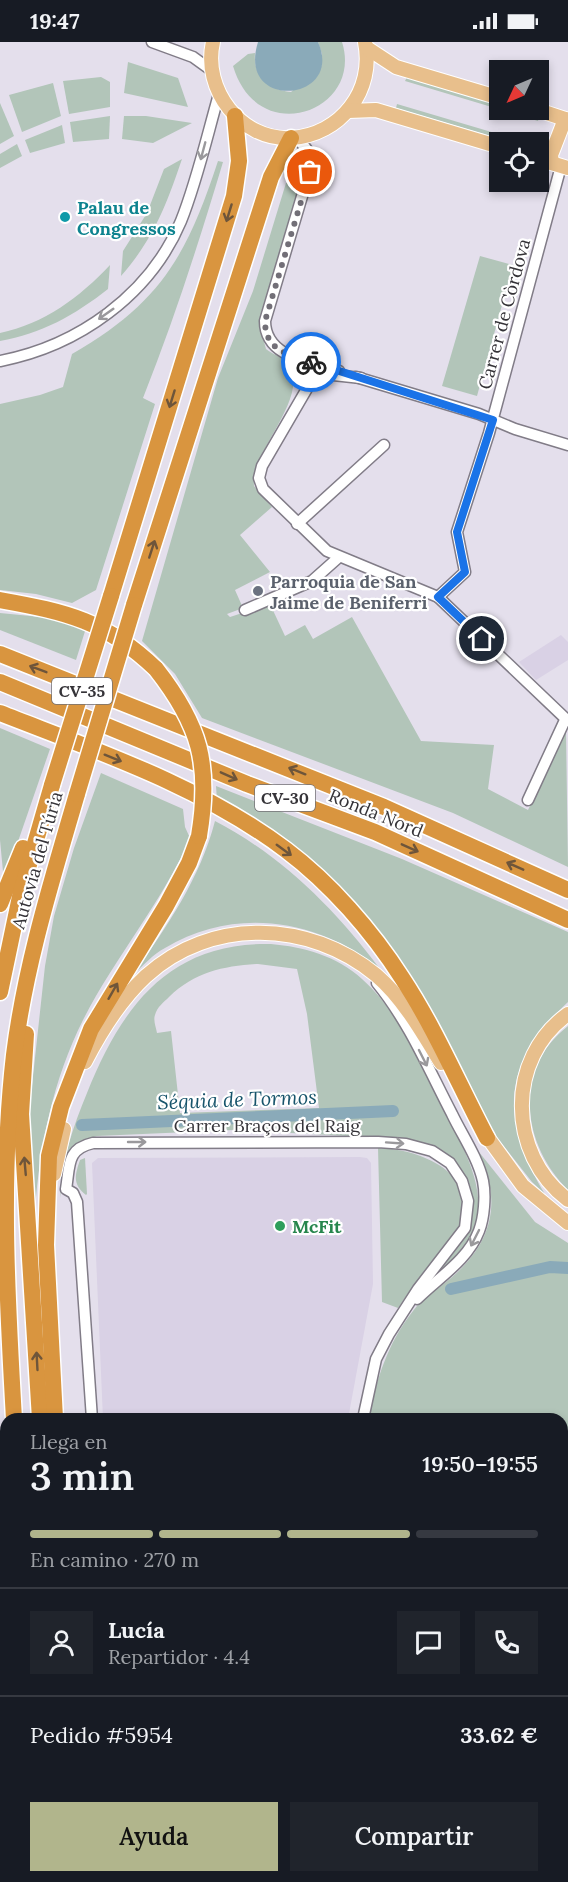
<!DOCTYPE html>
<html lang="es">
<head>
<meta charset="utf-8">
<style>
  :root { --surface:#171b24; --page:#20242c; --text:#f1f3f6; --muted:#9ea1a6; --line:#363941; --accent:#b1b58c }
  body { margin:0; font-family:Lora,serif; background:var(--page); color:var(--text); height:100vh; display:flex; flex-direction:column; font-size:22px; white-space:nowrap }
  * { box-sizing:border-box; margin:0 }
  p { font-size:20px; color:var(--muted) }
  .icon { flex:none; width:33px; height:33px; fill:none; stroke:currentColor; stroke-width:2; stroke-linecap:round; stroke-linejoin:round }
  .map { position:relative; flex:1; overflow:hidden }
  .details { position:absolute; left:0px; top:1371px; width:568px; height:470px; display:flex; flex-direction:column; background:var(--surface); border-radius:18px 18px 0 0; box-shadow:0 3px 9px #0003 }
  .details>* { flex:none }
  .needle { width:39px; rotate:226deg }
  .fabs { position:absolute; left:489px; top:18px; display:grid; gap:12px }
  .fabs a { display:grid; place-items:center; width:60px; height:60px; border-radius:0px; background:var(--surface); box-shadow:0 3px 9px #0003; font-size:30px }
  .pin { position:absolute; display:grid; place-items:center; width:51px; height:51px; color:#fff; margin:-26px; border:3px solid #fff; border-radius:50%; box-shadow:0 2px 6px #0007 }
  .courier { position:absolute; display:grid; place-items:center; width:60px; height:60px; margin:-30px; border:4px solid #1a73e8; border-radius:50%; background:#fff; color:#222; box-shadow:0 2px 8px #0007 }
  .head em { font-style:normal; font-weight:600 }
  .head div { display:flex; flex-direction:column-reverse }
  .head { display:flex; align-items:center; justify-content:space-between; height:102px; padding:0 30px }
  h1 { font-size:39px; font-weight:600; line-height:45px }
  .bar { display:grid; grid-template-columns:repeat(4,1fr); gap:9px 6px; align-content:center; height:72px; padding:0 30px }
  .bar i { height:8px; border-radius:4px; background:var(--line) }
  .bar .active { background:var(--accent) }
  .bar p { grid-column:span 4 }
  .line { display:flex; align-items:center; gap:15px; padding:0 30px; border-top:2px solid var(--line) }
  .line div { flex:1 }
  .round { display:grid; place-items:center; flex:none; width:63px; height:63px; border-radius:0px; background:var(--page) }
  .primary-button { display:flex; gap:12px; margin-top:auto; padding:12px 30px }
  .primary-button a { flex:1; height:69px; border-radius:0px; background:var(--accent); color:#111; font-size:24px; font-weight:600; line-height:69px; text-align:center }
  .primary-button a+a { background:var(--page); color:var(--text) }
  .status { display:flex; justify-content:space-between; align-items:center; height:42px; padding:0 30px; background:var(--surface); direction:ltr }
  .status svg { height:16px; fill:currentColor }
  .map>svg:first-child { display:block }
  .built { fill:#d9d1e5 }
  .green { fill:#b2c5b9; fill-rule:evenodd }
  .water { fill:#8aaab9 }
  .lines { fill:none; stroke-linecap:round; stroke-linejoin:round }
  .stream { stroke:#8aaab9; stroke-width:3 }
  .canal { stroke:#8aaab9; stroke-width:12 }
  .minor-casing { stroke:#817c87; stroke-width:13 }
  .major-casing { stroke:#fff; stroke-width:16 }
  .highway-casing { stroke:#fff; stroke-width:19 }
  .minor { stroke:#fff; stroke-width:10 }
  .major { stroke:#e8bf8c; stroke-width:14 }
  .highway { stroke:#d9953f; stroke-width:16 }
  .highway-bridge-casing { stroke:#fff; stroke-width:19; stroke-linecap:butt }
  .highway-bridge { stroke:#d9953f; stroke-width:16 }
  .oneway { stroke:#9a999c }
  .oneway2 { stroke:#6e553a }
  .done { stroke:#726f77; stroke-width:6; stroke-dasharray:0 10.8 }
  .route { stroke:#1a73e8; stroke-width:8 }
  .culture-dot { fill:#0f9aa8; stroke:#fff; stroke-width:2 }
  .worship-dot { fill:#6b7280; stroke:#fff; stroke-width:2 }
  .leisure-dot { fill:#2e9e5b; stroke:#fff; stroke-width:2 }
  .labels { text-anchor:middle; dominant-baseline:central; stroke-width:4.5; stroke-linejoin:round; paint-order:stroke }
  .shield { fill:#fff; stroke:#727074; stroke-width:1.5 }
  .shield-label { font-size:16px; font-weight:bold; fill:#353338 }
  .culture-label { font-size:18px; font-weight:bold; fill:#0d838f; stroke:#fff; text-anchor:start }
  .street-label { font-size:18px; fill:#353338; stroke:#fff }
  .worship-label { font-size:18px; font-weight:bold; fill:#5b616d; stroke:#fff; text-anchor:start }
  .leisure-label { font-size:18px; font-weight:bold; fill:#27864d; stroke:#fff; text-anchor:start }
  .water-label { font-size:20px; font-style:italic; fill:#17546b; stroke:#fff }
</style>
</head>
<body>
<div class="status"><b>19:47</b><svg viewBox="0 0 49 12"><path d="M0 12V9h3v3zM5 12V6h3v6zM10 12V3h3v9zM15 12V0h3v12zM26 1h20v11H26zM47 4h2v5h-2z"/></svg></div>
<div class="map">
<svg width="568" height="1840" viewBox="0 0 568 1840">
  <rect width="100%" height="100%" fill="#e4dfec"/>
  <g class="built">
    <polygon points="561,593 568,600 568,618 536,638 519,620"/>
    <polygon points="360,1115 367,1116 371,1121 373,1242 348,1377 103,1377 92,1121 98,1116"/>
    <polygon points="563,1776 568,1779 568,1840 348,1840 351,1834 562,1834"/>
  </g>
  <g class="green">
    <path d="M318 0H342C364 69 258 108 233 24L248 12 255 11C253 34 268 48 291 50L322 23V12Z"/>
    <polygon points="128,20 178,36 188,65 124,51"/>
    <polygon points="101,35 110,40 110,65 69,72 63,39"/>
    <polygon points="407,35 499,63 500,68 513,68 539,75 538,79 405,39"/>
    <polygon points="53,41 61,74 22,90 9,53"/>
    <polygon points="0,61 14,94 0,102"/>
    <polygon points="397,62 525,100 511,100 396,66"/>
    <polygon points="110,74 109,97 73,100 70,80"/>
    <polygon points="124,74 146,74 192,81 153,101 122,97"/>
    <polygon points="62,83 65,101 30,111 25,98"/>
    <polygon points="17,102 22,114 0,126 0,112"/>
    <path d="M182 117C166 164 154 196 121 234L123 209 147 171 164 127Z"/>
    <path d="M218 119 223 120C199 200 174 278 143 356L155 362 96 548 72 561 36 552 0 548V362L40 353 63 345 72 312C161 261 187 213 218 119Z"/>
    <path d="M304 138 260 285 266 307C272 312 280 314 285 319 316 350 251 407 254 444L272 465 240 493 270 530 235 548 243 566 227 572 230 575 270 562 285 594 305 583 313 597 352 575 421 699 494 703 488 747 528 768 566 689 568 825 453 771 202 676 175 632 142 599 218 336 253 249 286 141Z"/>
    <polygon points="480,214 513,223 477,354 442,344"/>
    <path d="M110 223 108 247C75 273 41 292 0 299V291C44 282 80 255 110 223Z"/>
    <polygon points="0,571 51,576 86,586 76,618 0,588"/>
    <polygon points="0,686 50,707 4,840 0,798"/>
    <path d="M101 731 183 767 185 785 190 796C162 861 115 915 83 978 53 1038 40 1102 35 1168L29 1071 45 924 54 874 74 806Z"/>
    <path d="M216 744 402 817 568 890V960C502 1021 499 1077 545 1152L532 1140 495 1093 379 895 217 758Z"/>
    <path d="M215 779C282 814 335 867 380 927 318 877 235 864 165 906 153 912 143 924 133 933 167 884 200 837 215 779Z"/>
    <path d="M271 902C304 905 337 914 362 937 397 968 415 1011 435 1051 459 1099 506 1165 457 1213 451 1220 445 1226 437 1231L456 1208 471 1175 469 1143 458 1124 386 1096 234 1088 97 1094C61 1104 66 1125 60 1156 61 1119 73 1085 87 1051 122 964 169 900 271 902ZM258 922 297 927 307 972 319 1066 180 1071 171 989 157 991C156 985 153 978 155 973 157 965 164 960 169 955 195 930 224 924 258 922Z"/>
    <path d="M568 984V1148C522 1103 512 1027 568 984Z"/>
    <path d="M378 1106C422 1107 485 1133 457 1188 452 1198 443 1205 437 1214 423 1231 410 1248 398 1266L382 1260Z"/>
    <path d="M479 1110 535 1180 568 1201V1525H562V1377H368C377 1337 387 1302 413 1269 423 1255 438 1247 451 1236 493 1200 502 1160 479 1110Z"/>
    <path d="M85 1116 87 1152 86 1153C72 1142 75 1133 80 1118Z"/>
    <polygon points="568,1547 568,1703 563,1704 562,1548"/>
    <polygon points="355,1835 355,1834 399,1835 396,1840 352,1840"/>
    <polygon points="408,1835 408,1834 452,1835 449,1840 405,1840"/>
  </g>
  <path class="water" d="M258 0H318C345 60 236 70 258 0Z"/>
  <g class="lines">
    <polyline class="stream" points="562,1692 568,1692"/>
    <g class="canal">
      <polyline points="82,1083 393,1069"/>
      <polyline points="451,1247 550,1225 568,1226"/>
    </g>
    <g class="minor-casing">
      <g id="minor">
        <polyline points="152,0 193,15 211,28"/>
        <path d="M293 96C304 101 312 111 311 124L265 279C265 316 311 320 339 329"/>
        <path d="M0 319C78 304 150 253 181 179 197 139 207 94 219 52"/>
        <polyline points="356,335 479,372 515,387 568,403"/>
        <polyline points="361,336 324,332 312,338 262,424 259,436 263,447 327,509 438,555 568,679"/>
        <polyline points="297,482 384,403"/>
        <polyline points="438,555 465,530 457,490 489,391 561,124"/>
        <polyline points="245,568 312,539 339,515"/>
        <polyline points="528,758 565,678"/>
        <path d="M377 941C409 980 429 1028 452 1072 462 1093 478 1116 483 1139 486 1154 484 1176 479 1189 468 1218 438 1236 417 1257"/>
        <path d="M92 1377 77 1160 73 1151 66 1147C70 1124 66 1107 93 1101L378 1100 406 1102 432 1109 450 1121 462 1139 468 1159 465 1186 418 1247 389 1292 376 1317 363 1377"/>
        <polyline points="562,1539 568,1539"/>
        <polyline points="0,1706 6,1706"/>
        <polyline points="0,1721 6,1721"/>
        <polyline points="74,1834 75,1840"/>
        <polyline points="311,1834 315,1840"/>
        <polyline points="236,1840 248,1834"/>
        <polyline points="287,1840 288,1834"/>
      </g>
    </g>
    <g class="major-casing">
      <g id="major">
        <path d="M213 0C202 47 241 99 291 96 341 93 375 48 365 0"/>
        <polyline points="367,6 396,25 500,56"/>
        <polyline points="538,68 568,78"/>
        <polyline points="348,69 376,68 500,105"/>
        <polyline points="538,117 568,126"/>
        <polyline points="552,121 551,113 565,77"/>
        <path d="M568 972C506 1016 507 1112 568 1158"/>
        <path d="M85 1020C101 989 120 958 146 934 211 875 309 878 376 933 403 956 423 991 441 1021"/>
        <polyline points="483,1089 523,1144 568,1181"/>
        <polyline points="54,1132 64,1087"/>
      </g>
    </g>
    <g class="highway-casing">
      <g id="highway">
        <polyline points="111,554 234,154 239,119 235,74"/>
        <path d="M0 558C67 570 106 579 156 627"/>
        <polyline points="134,563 271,135 291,96"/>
        <polyline points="0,612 384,765 568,848"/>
        <polyline points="0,640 247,742 375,790 568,878"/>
        <path d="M0 671C97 709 201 744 286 808 330 841 372 889 402 936 435 986 459 1043 487 1096"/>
        <polyline points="0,862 23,806"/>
        <polyline points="0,950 21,850 52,743"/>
        <polyline points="26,992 21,1072 40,1377"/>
        <path d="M14 1377C7 1255 0 1135 14 1013 25 924 52 838 77 752"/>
        <polyline points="55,1377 46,1203 49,1114 61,1065 91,987 166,864 189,821 199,794"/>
        <polyline points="0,1588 6,1690"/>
        <polyline points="13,1834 13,1840"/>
        <polyline points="38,1834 39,1840"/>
      </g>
    </g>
    <use href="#minor" class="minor"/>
    <use href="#major" class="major"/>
    <use href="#highway" class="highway"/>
    <g class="highway-bridge-casing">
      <g id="highway-bridge">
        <path d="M156 627C200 683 211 723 199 794"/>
        <polyline points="52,743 111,554"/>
        <polyline points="77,752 134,563"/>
      </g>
    </g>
    <use href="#highway-bridge" class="highway-bridge"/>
  </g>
  <defs><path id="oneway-shaft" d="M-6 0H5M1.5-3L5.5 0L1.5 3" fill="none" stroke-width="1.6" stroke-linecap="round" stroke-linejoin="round" transform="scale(1.5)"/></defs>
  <g class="oneway">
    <use href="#oneway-shaft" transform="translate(203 109) rotate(105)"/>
    <use href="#oneway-shaft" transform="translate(106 272) rotate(145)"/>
    <use href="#oneway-shaft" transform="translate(423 1016) rotate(63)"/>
    <use href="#oneway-shaft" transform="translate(137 1100)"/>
    <use href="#oneway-shaft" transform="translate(395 1101) rotate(4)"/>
    <use href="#oneway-shaft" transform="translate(475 1196) rotate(117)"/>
  </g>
  <g class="oneway2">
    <use href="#oneway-shaft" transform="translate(229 171) rotate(107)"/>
    <use href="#oneway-shaft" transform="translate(172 357) rotate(107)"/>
    <use href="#oneway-shaft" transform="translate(152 507) rotate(-72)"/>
    <use href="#oneway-shaft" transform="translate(38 627) rotate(-159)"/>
    <use href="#oneway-shaft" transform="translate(113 716) rotate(22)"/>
    <use href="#oneway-shaft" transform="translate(297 729) rotate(-158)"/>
    <use href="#oneway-shaft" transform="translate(229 734) rotate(24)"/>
    <use href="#oneway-shaft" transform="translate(410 806) rotate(24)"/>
    <use href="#oneway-shaft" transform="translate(284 808) rotate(36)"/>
    <use href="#oneway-shaft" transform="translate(515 824) rotate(-156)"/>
    <use href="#oneway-shaft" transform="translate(113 949) rotate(-60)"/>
    <use href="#oneway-shaft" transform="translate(25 1124) rotate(-95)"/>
    <use href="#oneway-shaft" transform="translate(37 1319) rotate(-93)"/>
  </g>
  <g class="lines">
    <path class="done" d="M310 130 265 279C265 309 288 312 311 320"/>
    <polyline class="route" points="311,320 493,378 457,490 465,530 438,555 482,597"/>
  </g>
  <circle class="culture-dot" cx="65" cy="175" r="6"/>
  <circle class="worship-dot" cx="258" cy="549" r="6"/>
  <circle class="leisure-dot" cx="280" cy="1184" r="6"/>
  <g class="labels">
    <g class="shield">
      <rect x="52" y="636" width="60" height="26" rx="4.5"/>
      <rect x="255" y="743" width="60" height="26" rx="4.5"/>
    </g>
    <g class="shield-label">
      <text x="82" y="649">CV-35</text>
      <text x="285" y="756">CV-30</text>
    </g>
    <g class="culture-label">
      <text x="77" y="165">Palau de<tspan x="77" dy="21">Congressos</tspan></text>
    </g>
    <g class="street-label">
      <text transform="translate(504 272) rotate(-75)">Carrer de Còrdova</text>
      <text transform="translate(376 771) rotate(22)">Ronda Nord</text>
      <text transform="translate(37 818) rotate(-74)">Autovia del Túria</text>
      <text x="267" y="1083">Carrer Braços del Raig</text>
    </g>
    <g class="worship-label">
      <text x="270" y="539">Parroquia de San<tspan x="270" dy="21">Jaime de Beniferri</tspan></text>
    </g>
    <g class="leisure-label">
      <text x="292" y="1184">McFit</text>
    </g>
    <g class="water-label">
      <text transform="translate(237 1057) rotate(-2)">Séquia de Tormos</text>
    </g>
  </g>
</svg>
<div class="fabs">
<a><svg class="needle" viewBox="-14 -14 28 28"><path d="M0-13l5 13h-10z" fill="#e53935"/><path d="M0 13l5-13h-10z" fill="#9ea1a6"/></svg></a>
<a><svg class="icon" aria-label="locate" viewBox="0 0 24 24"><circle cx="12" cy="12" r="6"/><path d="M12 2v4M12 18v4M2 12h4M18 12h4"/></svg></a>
</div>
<div class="pin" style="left:310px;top:130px;background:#ea580c"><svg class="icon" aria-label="bag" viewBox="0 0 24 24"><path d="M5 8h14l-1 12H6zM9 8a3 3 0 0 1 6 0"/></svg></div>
<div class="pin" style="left:482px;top:597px;background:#1f2937"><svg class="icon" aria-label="home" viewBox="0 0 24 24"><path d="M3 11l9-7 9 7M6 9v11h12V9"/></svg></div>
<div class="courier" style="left:311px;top:320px"><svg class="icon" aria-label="bike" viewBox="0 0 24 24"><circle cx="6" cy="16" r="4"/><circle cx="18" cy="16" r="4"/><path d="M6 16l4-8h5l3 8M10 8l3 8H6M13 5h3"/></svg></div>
<section class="details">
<div class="head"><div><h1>3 min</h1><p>Llega en</p></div><em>19:50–19:55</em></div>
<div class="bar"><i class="active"></i><i class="active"></i><i class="active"></i><i></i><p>En camino · 270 m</p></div>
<div class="line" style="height:108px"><a class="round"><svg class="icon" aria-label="person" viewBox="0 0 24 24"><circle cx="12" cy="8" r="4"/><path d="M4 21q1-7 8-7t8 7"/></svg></a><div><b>Lucía</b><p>Repartidor · 4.4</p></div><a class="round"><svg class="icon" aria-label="chat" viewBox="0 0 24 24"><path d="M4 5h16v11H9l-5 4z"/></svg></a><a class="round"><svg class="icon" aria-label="phone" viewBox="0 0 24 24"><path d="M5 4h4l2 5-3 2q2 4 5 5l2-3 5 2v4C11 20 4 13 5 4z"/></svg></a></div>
<div class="line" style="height:78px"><div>Pedido #5954</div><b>33.62 €</b></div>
<div class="primary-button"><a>Ayuda</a><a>Compartir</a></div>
</section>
</div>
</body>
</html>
